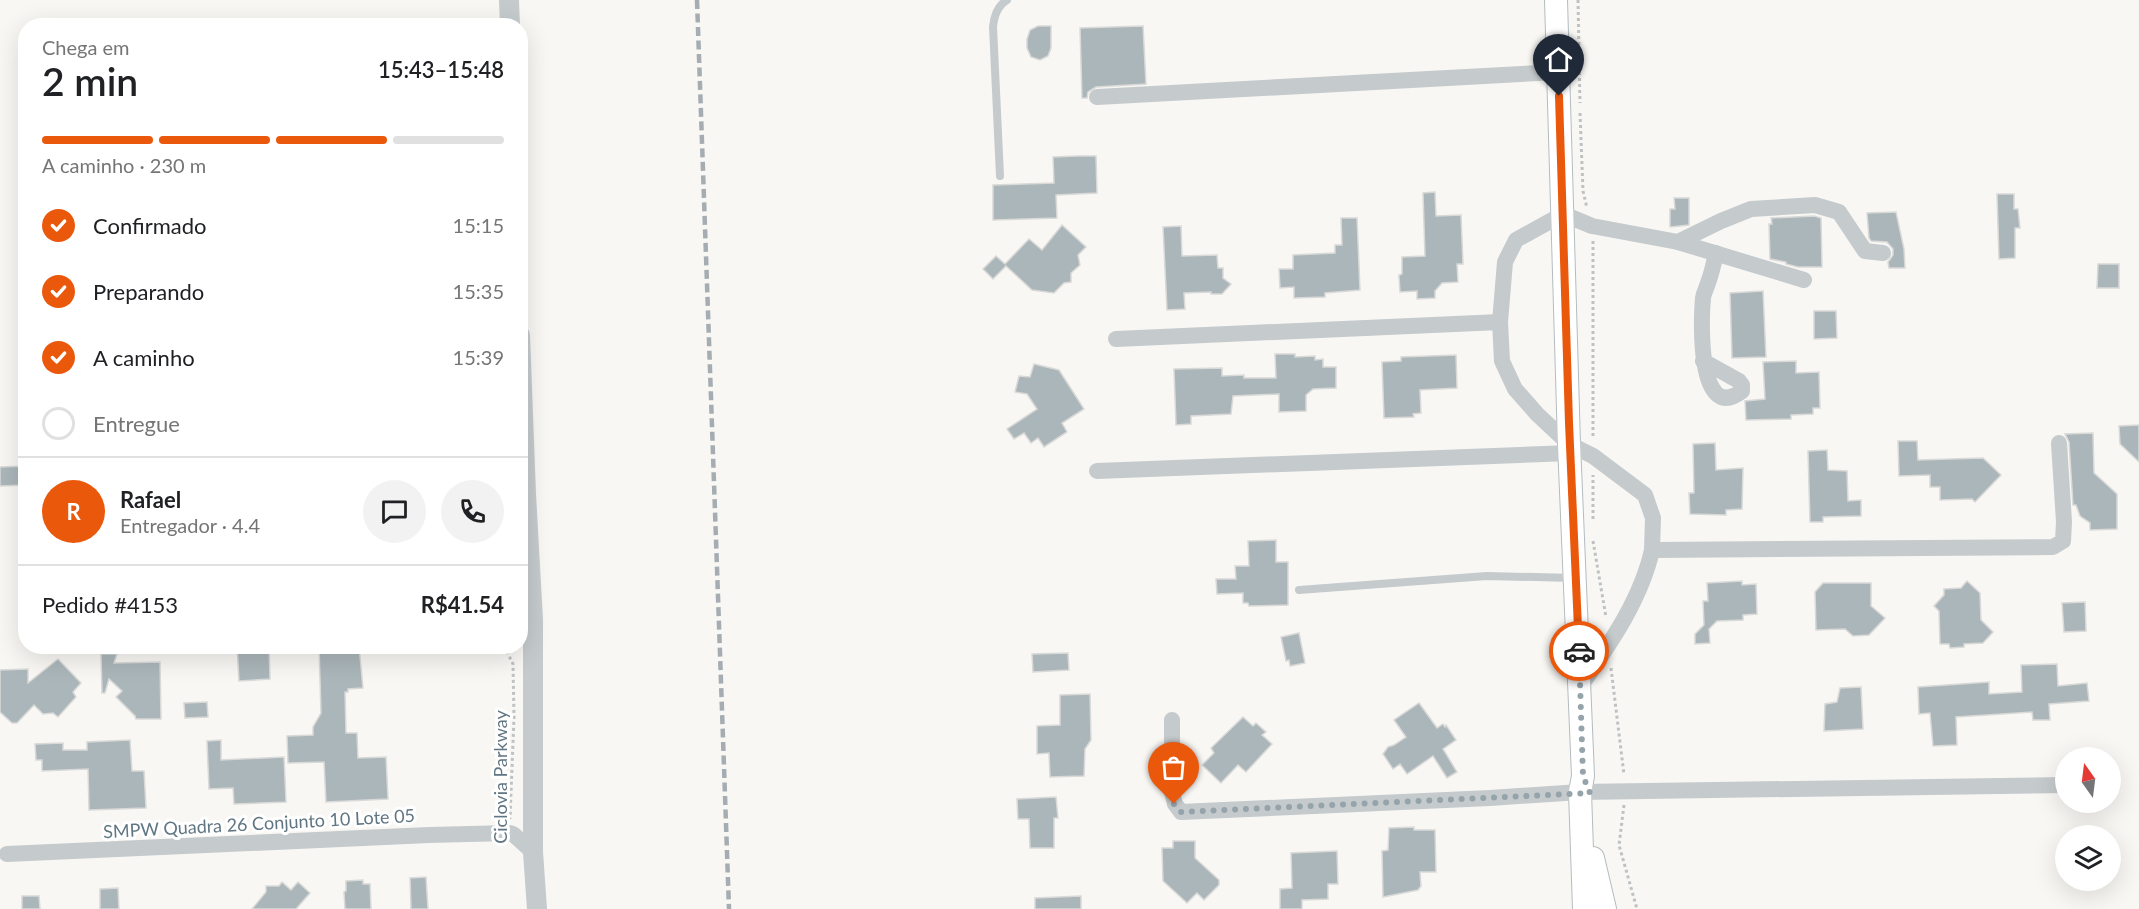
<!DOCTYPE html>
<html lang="pt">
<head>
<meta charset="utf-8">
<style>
  :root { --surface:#fff; --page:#f2f2f2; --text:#202124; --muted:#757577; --line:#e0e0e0; --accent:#ea580c }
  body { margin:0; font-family:Lato,sans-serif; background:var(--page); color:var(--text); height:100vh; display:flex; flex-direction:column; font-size:22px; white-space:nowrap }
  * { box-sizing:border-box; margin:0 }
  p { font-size:20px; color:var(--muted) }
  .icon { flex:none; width:33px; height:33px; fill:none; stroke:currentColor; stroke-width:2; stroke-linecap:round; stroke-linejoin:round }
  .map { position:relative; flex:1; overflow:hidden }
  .details { position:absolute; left:18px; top:18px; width:510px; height:636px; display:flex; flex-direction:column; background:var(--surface); border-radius:24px; box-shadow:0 6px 24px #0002 }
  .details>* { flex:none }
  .needle { width:39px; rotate:346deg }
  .buttons { position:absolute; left:2055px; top:747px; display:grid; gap:12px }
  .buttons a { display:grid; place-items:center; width:66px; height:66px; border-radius:50%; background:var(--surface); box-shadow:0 6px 24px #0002; font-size:30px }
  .pin { position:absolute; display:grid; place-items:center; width:51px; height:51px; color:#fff; margin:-62px -26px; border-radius:50% 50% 50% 0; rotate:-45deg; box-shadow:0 0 6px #0007 }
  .pin .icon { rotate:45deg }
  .courier { position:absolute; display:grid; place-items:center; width:60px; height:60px; margin:-30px; border:4px solid #ea580c; border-radius:50%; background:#fff; color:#222; box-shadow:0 2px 8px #0007 }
  .summary em { font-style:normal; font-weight:600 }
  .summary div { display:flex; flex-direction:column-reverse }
  .summary { display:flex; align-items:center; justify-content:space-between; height:102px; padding:0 24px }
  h1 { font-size:39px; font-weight:600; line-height:45px }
  .bar { display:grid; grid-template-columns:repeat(4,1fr); gap:9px 6px; align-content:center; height:72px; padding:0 24px }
  .bar i { height:8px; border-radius:4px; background:var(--line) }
  .bar .active { background:var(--accent) }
  .bar p { grid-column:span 4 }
  .line { display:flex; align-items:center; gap:15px; padding:0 24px; border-top:2px solid var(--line) }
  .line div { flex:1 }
  .round { display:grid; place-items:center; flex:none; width:63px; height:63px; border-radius:32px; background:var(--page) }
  ol { padding:0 24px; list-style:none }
  li { display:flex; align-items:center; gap:18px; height:66px }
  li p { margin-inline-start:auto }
  li .icon { padding:6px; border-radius:50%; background:var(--accent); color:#fff; stroke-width:4 }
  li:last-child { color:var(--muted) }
  li i { width:33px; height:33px; border:3px solid var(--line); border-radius:50% }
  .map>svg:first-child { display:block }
  .building { fill:#abb6ba; stroke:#d9d9d7; stroke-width:1.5 }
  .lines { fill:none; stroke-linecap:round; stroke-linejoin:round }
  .secondary-casing { stroke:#b4bcc0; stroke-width:24 }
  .path { stroke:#bec2c3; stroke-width:3; stroke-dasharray:3 3; stroke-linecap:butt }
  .service { stroke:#c5cacd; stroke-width:8 }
  .minor { stroke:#c5cacd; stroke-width:16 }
  .tertiary { stroke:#c5cacd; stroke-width:20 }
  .secondary { stroke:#fff; stroke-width:22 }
  .rail { stroke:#a5adb2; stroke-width:4.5; stroke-dasharray:9 4.5; stroke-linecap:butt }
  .done { stroke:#95a3aa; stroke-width:6; stroke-dasharray:0 10.8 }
  .route { stroke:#ea580c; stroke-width:8 }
  .labels { text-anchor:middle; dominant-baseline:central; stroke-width:6; stroke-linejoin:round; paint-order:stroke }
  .street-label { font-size:18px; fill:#607682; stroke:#fff }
</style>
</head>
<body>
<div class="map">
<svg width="2139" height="909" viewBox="0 0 2139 909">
  <rect width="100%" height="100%" fill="#f8f7f4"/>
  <g class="building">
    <polygon points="1038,26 1051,26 1051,48 1048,56 1040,60 1031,57 1027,48 1027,39 1030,30"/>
    <polygon points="1143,26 1146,84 1096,87 1088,92 1087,98 1082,98 1080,28"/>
    <polygon points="1077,156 1096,156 1097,193 1056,195 1057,218 993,220 993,185 1054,183 1053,157"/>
    <polygon points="1435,192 1436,216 1461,215 1463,264 1457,264 1458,282 1442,283 1435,291 1435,298 1417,299 1417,291 1400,292 1399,277 1399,275 1402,274 1402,257 1425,256 1423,193"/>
    <polygon points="1997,194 2014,194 2014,209 2018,209 2020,228 2015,228 2015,258 1999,259"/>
    <polygon points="1674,198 1689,198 1689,225 1670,227 1670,209 1675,209"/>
    <polygon points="1896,212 1904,249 1905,268 1889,268 1888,262 1893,255 1893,249 1887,242 1871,241 1869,238 1867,213"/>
    <polygon points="1814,216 1821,218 1822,267 1798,267 1786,264 1786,262 1770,259 1769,224 1772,224 1771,218"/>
    <polygon points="1341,218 1357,218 1360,290 1325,293 1325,297 1294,298 1294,287 1280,288 1279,269 1293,269 1293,255 1335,253 1335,245 1342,245"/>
    <polygon points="1062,225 1086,247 1078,255 1080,265 1071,273 1071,282 1064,283 1054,293 1032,290 1006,266 993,279 983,269 996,256 1005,264 1029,239 1042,250"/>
    <polygon points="1181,226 1182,256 1217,255 1218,268 1223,268 1223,278 1231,284 1222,294 1211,294 1211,292 1184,293 1185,309 1167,310 1163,227"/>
    <polygon points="2098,264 2119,264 2119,288 2097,288"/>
    <polygon points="1763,291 1766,357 1732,358 1730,293"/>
    <polygon points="1814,311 1836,311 1837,338 1814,339"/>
    <polygon points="1275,354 1295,354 1295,357 1315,356 1315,360 1323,359 1323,367 1336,367 1336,388 1313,389 1306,395 1306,411 1279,412 1279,394 1233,396 1231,414 1191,416 1191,424 1176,425 1174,369 1222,368 1222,376 1244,375 1244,378 1276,378"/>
    <polygon points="1456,355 1457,388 1420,390 1421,413 1413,414 1414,417 1384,418 1382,362 1401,361 1401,357"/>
    <polygon points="1796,361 1796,373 1819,372 1820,408 1813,408 1813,414 1791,415 1791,419 1746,420 1745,401 1765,399 1763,362"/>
    <polygon points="1034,364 1059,370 1084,409 1062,423 1067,432 1044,447 1038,438 1031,443 1024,433 1014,439 1007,429 1037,409 1027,394 1015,392 1019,376 1030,377"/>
    <polygon points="2139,425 2139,462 2120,444 2119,426"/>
    <polygon points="2093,433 2094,473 2117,494 2117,529 2090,530 2090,523 2080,516 2076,505 2073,505 2069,442 2065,434"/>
    <polygon points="1898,441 1917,441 1918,460 1983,458 2001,475 1975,502 1972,499 1940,500 1940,487 1930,487 1930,475 1899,476"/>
    <polygon points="1715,443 1716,470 1743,468 1742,509 1726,510 1726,515 1690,514 1689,493 1694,493 1693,444"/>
    <polygon points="1827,450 1828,470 1847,471 1848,501 1861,500 1861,516 1823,517 1823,522 1810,522 1808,451"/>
    <polygon points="26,466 26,485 0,486 0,467"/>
    <polygon points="1276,540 1276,562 1288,562 1288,605 1249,606 1248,603 1243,603 1243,593 1217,594 1216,579 1236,579 1235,566 1249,566 1248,541"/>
    <polygon points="1742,581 1742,585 1756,584 1757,614 1743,615 1743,620 1717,621 1709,629 1710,643 1695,644 1695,634 1704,625 1703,601 1708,601 1707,583"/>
    <polygon points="1967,581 1980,593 1981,620 1993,632 1983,643 1964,644 1964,647 1950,648 1949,644 1940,644 1939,611 1934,606 1944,595 1944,589 1961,588"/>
    <polygon points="1823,583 1871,583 1871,606 1885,618 1869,635 1853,636 1845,629 1816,630 1815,592"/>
    <polygon points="2085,602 2086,631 2064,632 2062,603"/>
    <polygon points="1299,633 1305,663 1290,666 1289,660 1286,661 1281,637"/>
    <polygon points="237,646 269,646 270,679 239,681"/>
    <polygon points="319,646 359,646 363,688 348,689 348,692 345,692 346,733 357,733 358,758 386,757 388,799 326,802 324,762 288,763 287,736 313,735 313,727 321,713"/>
    <polygon points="1068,653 1069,670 1033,672 1032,654"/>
    <polygon points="101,654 117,654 114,663 160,662 161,719 136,719 135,716 116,697 122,691 109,679 105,693 102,693"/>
    <polygon points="58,659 81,683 73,692 76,697 58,717 53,713 43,714 34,705 17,723 12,723 0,712 0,670 28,669 28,683"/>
    <polygon points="2057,664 2058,686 2087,683 2089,701 2049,704 2050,720 2033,720 2032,712 1956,717 1957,745 1933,746 1930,713 1919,714 1918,687 1989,682 1989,694 2022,692 2021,665"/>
    <polygon points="1861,687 1863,729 1824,731 1825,704 1837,702 1840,688"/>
    <polygon points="1090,694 1091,740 1085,749 1084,776 1050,777 1049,753 1037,754 1037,726 1060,725 1060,695"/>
    <polygon points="207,702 208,717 185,718 184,703"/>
    <polygon points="1419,703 1437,728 1443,724 1445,727 1446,725 1456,740 1443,749 1457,772 1447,778 1433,756 1407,774 1400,764 1393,769 1383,754 1388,747 1394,745 1406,737 1394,720"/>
    <polygon points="1243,717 1253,726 1256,723 1266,732 1262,735 1272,744 1246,772 1238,765 1221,783 1202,765 1214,753 1211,748"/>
    <polygon points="130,740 132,771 144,771 146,808 89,810 88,769 42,771 42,760 36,760 35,744 63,743 63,750 87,750 87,742"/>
    <polygon points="221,740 221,760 284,757 286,802 234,804 233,788 209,789 207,741"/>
    <polygon points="1056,797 1058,818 1054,818 1054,848 1030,848 1029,819 1018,819 1017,799"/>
    <polygon points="1414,827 1414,830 1435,830 1436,872 1420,872 1421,886 1418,890 1383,897 1382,851 1388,850 1389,828"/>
    <polygon points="1173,841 1195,841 1195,858 1219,880 1219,885 1204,900 1197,893 1187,903 1163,881 1162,848 1173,848"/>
    <polygon points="1337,851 1338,884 1328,884 1328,899 1302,900 1302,909 1280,909 1280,889 1292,888 1291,853"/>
    <polygon points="426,877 428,909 411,909 410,878"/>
    <polygon points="363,880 363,884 370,884 371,909 345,909 344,892 346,891 346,881"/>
    <polygon points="282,882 291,890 298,882 310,893 296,909 252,909 266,892 266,886 279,886"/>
    <polygon points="118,888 119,909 100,909 100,889"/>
    <polygon points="22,896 39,896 40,909 22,909"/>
    <polygon points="1081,896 1081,909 1035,909 1035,898"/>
  </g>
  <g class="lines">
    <g class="secondary-casing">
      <g id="secondary">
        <polyline points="1556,0 1569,444 1583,776 1580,792 1584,909"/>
        <polyline points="1593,858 1605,909"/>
      </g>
    </g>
    <g class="path">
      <polyline points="1578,0 1580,103"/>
      <polyline points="1580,113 1583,191 1587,208"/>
      <polyline points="1593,241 1593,438"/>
      <polyline points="1593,519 1593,475"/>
      <polyline points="1593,541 1606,617"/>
      <polyline points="504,646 513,664 514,717 510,819"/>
      <polyline points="1611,668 1624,775"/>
      <polyline points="1624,805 1619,845 1637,909"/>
    </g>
    <g class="service">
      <path d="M1000 176 993 27C994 16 997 6 1007 0"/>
      <polyline points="1299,590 1487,576 1575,578"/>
    </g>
    <g class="minor">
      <polyline points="1097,97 1558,72"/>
      <polyline points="1678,242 1721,221 1751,209 1815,205 1839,212 1865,251 1883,253"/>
      <polyline points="1804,280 1678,242 1592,226 1563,214 1516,240 1505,262 1500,322 1502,361 1515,389 1537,414 1569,444 1593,456 1645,495 1653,518 1652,550 2053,547 2063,541 2064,522 2059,443"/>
      <polyline points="1116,339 1500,322"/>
      <path d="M1703 361 1739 381 1742 385V391C1697 425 1701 319 1703 298 1704 292 1707 287 1709 280 1712 272 1714 262 1716 253"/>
      <polyline points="1097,471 1570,453"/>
      <path d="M1580 687C1609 645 1641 600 1652 550"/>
      <polyline points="1172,720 1172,792 1175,804 1181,812 1490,798 1580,792 2066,785"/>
      <polyline points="7,854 429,835 510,833 513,834 533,852"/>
    </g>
    <g class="tertiary">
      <polyline points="509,0 510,26"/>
      <polyline points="520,335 526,494 533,620 533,852 537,909"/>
    </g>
    <use href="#secondary" class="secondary"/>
    <polyline class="rail" points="697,0 729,909"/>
  </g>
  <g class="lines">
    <polyline class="done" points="1174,804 1181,812 1590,793 1583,776 1579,651"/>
    <polyline class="route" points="1559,96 1569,423 1579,651"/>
  </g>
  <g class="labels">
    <g class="street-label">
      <text transform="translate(500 777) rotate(-90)">Ciclovia Parkway</text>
      <text transform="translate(259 823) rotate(-3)">SMPW Quadra 26 Conjunto 10 Lote 05</text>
    </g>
  </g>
</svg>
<div class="buttons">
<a><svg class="needle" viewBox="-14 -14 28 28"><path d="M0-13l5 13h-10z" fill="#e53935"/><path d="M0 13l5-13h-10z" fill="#757577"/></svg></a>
<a><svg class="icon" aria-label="layers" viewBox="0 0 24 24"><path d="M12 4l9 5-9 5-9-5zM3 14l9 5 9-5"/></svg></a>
</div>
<div class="pin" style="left:1174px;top:804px;background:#ea580c"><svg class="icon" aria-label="bag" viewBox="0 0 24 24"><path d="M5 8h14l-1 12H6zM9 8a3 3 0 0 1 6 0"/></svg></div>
<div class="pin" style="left:1559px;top:96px;background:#1f2937"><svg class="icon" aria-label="home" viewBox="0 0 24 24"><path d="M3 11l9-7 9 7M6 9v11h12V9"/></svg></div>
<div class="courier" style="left:1579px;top:651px"><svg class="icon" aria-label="car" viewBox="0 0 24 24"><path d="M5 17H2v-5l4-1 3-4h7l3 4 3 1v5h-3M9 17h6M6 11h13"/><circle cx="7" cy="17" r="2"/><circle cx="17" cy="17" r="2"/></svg></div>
<section class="details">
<div class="summary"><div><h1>2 min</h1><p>Chega em</p></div><em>15:43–15:48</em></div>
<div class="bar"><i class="active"></i><i class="active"></i><i class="active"></i><i></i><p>A caminho · 230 m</p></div>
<ol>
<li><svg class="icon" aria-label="check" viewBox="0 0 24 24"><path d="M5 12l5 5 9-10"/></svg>Confirmado<p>15:15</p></li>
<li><svg class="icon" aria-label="check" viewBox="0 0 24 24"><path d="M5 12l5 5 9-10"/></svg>Preparando<p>15:35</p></li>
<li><svg class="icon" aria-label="check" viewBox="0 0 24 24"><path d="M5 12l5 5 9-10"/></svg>A caminho<p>15:39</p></li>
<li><i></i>Entregue</li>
</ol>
<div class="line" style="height:108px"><b class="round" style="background:var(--accent);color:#fff">R</b><div><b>Rafael</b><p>Entregador · 4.4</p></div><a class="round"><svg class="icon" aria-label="chat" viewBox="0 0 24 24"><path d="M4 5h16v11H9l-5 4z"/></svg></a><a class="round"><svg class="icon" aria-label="phone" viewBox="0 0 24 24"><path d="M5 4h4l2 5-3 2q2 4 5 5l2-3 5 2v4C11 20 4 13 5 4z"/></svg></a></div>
<div class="line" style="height:78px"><div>Pedido #4153</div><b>R$41.54</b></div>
</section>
</div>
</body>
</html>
